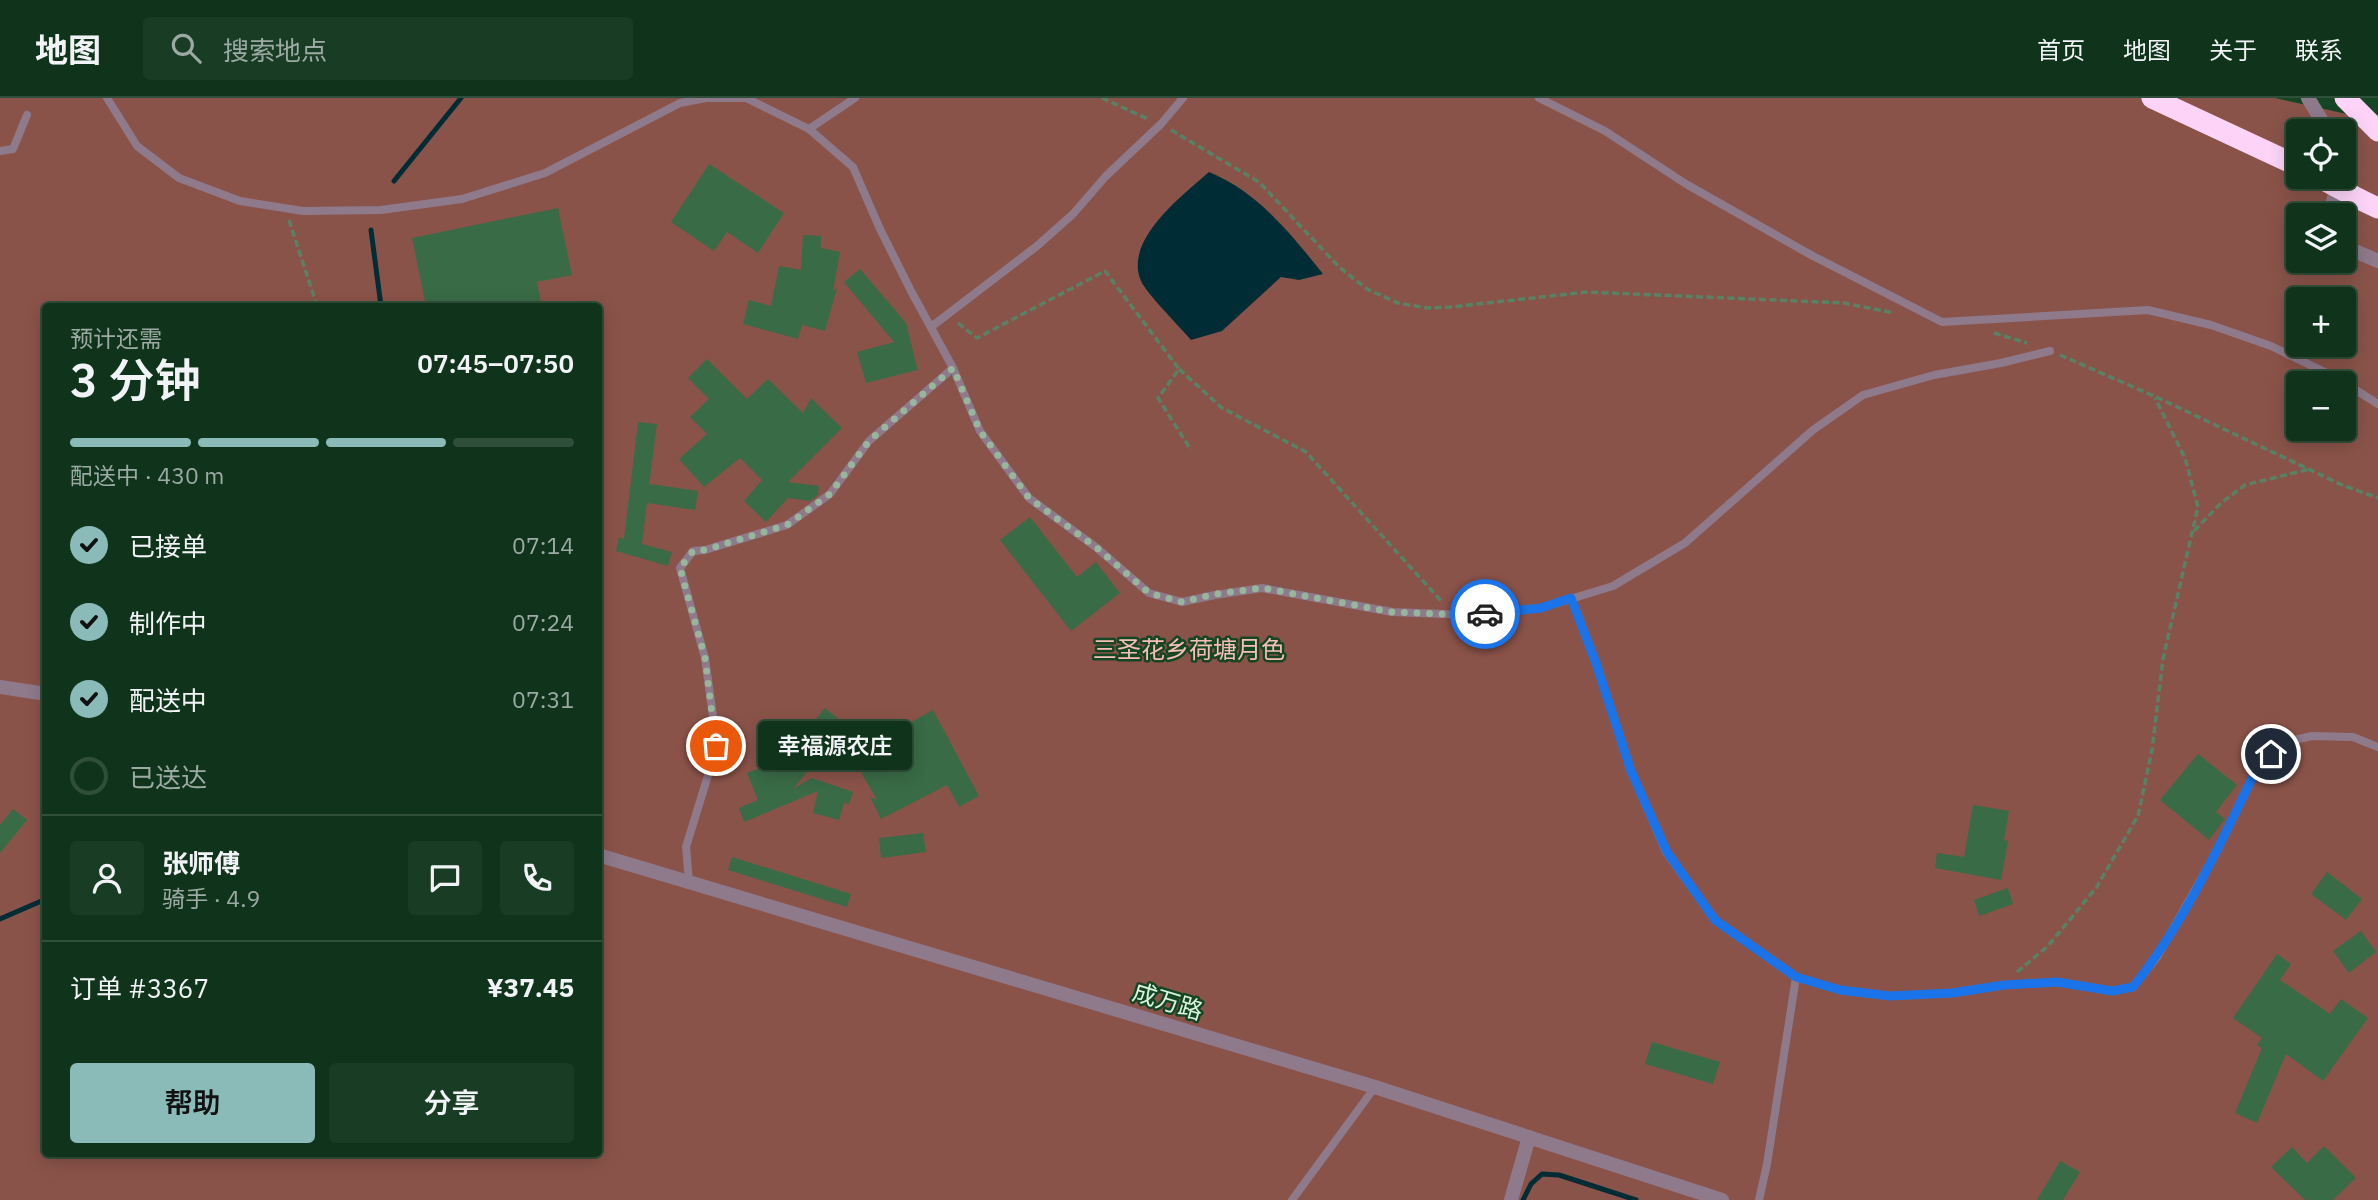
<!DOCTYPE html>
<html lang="zh">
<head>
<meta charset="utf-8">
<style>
  :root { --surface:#10341b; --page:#193c24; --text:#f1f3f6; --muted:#9caaa3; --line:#304f3a; --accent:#8bbbb9 }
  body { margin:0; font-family:"IBM Plex Sans","Noto Sans SC",sans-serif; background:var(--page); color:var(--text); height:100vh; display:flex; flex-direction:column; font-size:26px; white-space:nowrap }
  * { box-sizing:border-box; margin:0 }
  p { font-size:23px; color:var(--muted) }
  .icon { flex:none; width:38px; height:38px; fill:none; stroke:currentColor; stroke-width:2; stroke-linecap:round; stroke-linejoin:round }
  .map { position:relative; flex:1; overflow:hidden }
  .panel { position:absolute; left:42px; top:205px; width:560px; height:854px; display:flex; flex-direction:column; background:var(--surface); border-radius:7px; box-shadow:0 4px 18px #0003,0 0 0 2px var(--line) }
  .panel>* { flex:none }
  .fabs { position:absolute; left:2286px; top:21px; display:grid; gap:14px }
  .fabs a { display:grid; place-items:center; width:70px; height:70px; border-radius:7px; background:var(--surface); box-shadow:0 4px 18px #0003,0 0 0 2px var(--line); font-size:35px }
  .pin { position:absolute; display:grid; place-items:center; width:60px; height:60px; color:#fff; margin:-30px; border:4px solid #fff; border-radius:50%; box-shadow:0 2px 7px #0007 }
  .courier { position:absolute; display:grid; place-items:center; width:70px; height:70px; margin:-35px; border:5px solid #1a73e8; border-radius:50%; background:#fff; color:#222; box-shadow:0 2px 9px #0007 }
  .bubble { position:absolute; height:49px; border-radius:7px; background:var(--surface); box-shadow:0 4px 18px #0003,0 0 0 2px var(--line); font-size:23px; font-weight:600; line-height:49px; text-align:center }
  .headline em { font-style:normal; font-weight:600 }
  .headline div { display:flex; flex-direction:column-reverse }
  .headline { display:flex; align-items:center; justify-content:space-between; height:119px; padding:0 28px }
  h1 { font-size:46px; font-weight:600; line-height:52px }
  .bar { display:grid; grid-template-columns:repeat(4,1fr); gap:10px 7px; align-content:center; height:84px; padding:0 28px }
  .bar i { height:9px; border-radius:5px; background:var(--line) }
  .bar .selected { background:var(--accent) }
  .bar p { grid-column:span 4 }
  .line { display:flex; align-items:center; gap:18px; padding:0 28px; border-top:2px solid var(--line) }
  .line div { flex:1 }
  .round { display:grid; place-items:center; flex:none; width:74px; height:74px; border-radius:7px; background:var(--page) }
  ol { padding:0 28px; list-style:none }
  li { display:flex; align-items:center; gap:21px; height:77px }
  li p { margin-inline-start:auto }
  li .icon { padding:7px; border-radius:50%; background:var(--accent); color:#111; stroke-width:4 }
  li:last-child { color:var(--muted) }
  li i { width:38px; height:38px; border:4px solid var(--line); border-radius:50% }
  .button { display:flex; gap:14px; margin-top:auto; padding:14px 28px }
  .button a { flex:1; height:80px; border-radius:7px; background:var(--accent); color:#111; font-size:28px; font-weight:600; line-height:80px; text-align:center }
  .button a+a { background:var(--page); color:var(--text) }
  header { display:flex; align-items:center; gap:42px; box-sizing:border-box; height:98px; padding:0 35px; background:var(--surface); border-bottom:2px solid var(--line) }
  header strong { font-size:33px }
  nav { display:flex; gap:38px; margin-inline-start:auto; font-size:24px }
  .search { width:490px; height:63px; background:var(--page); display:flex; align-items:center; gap:18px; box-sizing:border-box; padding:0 24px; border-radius:7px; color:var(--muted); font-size:26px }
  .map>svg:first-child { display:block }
  .green { fill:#8a5349; fill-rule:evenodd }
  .water { fill:#002d35 }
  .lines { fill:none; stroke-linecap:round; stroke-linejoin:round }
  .stream { stroke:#002d35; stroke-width:5 }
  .building { fill:#396b46 }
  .path { stroke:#598264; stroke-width:3.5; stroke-dasharray:7 3.5; stroke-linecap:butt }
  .service { stroke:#8f7a8c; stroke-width:8 }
  .minor { stroke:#8f7a8c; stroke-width:14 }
  .motorway { stroke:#fdd4f8; stroke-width:21 }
  .motorway-bridge { stroke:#fdd4f8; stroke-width:21 }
  .done { stroke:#96b79e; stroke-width:7; stroke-dasharray:0 12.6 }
  .route { stroke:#1a73e8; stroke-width:9 }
  .labels { text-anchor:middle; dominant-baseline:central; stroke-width:5; stroke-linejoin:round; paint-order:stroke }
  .park-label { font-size:24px; fill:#f6beb4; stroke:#154624 }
  .street-label { font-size:24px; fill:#dbf4df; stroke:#154624 }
</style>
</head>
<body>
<header>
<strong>地图</strong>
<div class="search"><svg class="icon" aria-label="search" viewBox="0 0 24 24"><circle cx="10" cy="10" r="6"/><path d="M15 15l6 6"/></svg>搜索地点</div>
<nav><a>首页</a><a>地图</a><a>关于</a><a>联系</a></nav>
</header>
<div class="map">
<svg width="2378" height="1102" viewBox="0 0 2378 1102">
  <rect width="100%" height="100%" fill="#154624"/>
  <path class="green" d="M0 0H2275L2378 23V1102H0ZM2298 33H2343V79H2298ZM2298 117H2343V163H2298ZM2298 201H2343V247H2298ZM46 208H598V1055H46ZM2298 285H2343V331H2298Z"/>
  <path class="water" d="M1209 74C1258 94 1291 136 1323 176L1299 182 1281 179 1222 233 1191 242C1180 229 1147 196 1141 183 1123 142 1183 97 1209 74Z"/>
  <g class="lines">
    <g class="stream">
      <polyline points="394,83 461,0"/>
      <polyline points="371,132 381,208"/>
      <polyline points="0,821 46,801"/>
      <polyline points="1523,1102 1531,1086 1542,1076 1559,1077 1636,1102"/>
    </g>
  </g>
  <g class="building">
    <polygon points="709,66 784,115 758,155 727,134 714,153 671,124"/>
    <polygon points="558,110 572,177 537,184 541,206 531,208 426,208 412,140"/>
    <polygon points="803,137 821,138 821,150 840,154 833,193 837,190 825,233 802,227 798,241 743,226 749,202 771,208 779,168 801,172"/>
    <polygon points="860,171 906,225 918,273 917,272 866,285 857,254 894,244 844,184"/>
    <polygon points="707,261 747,301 768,281 803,315 811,300 842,330 788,384 819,388 818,397 810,403 788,400 766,424 744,403 762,382 740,360 704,389 679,361 707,336 690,319 709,301 688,280"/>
    <polygon points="638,324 657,326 649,388 651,386 698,393 695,412 647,405 642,446 672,454 668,468 616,453 619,439 624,441"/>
    <polygon points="1030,419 1077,479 1096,464 1120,495 1071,533 1000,442"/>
    <polygon points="825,610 846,627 793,691 812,680 853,694 849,706 844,705 839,722 813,715 818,693 744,724 739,710 758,702 747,675 768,667 764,657 778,652 783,662"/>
    <polygon points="933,612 979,698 959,709 947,687 881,721 870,699 877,702 852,658"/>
    <polygon points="2198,656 2237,687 2216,714 2225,721 2209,742 2160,702"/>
    <polygon points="1973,707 2009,713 2004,742 2008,743 2001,782 1935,770 1937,755 1964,759"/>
    <polygon points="13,711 27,722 0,755 0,727"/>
    <polygon points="923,735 926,754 881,760 879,740"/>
    <polygon points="732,759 851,796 847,809 728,772"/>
    <polygon points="2327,774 2362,801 2346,822 2311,796"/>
    <polygon points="2008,790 2013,806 1979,818 1974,802"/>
    <polygon points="2361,833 2376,854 2349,875 2333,853"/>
    <polygon points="2277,856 2291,866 2280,882 2330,916 2341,901 2368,920 2323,983 2286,956 2257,1025 2235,1015 2262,950 2257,947 2262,940 2233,920"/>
    <polygon points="1652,944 1720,964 1713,986 1645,966"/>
    <polygon points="2324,1048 2356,1080 2333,1102 2305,1102 2271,1069 2292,1049 2307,1065"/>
    <polygon points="2060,1063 2080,1074 2063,1102 2037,1102"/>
  </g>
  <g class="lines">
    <g class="path">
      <polyline points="1102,0 1148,21"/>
      <polyline points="1171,32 1259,84 1339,169 1367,191 1398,205 1427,210 1450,209 1587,194 1844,205 1894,215"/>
      <polyline points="289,122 317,208"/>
      <polyline points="958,225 977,240 1105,173 1179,271 1158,300 1191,352"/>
      <polyline points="1994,235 2027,245"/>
      <polyline points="2060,257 2154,298 2342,387 2378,400"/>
      <polyline points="1179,271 1222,310 1306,354 1442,504"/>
      <polyline points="2194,433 2221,405 2245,387 2310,371"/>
      <polyline points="2017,874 2048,848 2096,790 2138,718 2152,652 2163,561 2198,409 2185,360 2155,300"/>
    </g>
    <g class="service">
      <polyline points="107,0 137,48 179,80 240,103 303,113 381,112 462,101 545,75 680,5 706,0 746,0 809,31 853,69 880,131 911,193 953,270 980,333 1029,400 1097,450 1149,495 1182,504 1215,497 1262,490 1392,514 1470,517 1541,510 1613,488 1685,445 1813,332 1863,297 1934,277 2001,265 2050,253"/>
      <polyline points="1539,0 1605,33 1686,86 1811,157 1942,224 2148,212 2211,227 2271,248 2337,280 2378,306"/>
      <polyline points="809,31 855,0"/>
      <polyline points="0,53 13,51 27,17"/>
      <polyline points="931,229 1037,148 1073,116 1106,78 1161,26 1183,0"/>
      <polyline points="1571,500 1596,565 1631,673 1666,754 1715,822 1796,879 1840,892 1890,898 1952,895 2004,887 2057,884 2112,893 2133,889 2157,859 2215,757 2258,668 2285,644 2312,638 2353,639 2378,649"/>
      <polyline points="689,784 686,749 717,648 705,560 680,470 693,453 705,452 787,427 830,396 869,343 953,270"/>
      <polyline points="1292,1102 1375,989"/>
      <polyline points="1759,1102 1767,1066 1796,879"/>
    </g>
    <g class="minor">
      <polyline points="2308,0 2328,33"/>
      <polyline points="2330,117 2338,81"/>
      <polyline points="2343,144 2348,150 2378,163"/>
      <polyline points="0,589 46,596"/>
      <polyline points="598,757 1375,989 1722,1102"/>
      <polyline points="1511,1102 1529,1039"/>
    </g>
    <g class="motorway">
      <polyline points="2152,0 2298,68"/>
      <polyline points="2345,0 2378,33"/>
      <polyline points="2359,101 2378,110"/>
    </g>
    <polyline class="motorway-bridge" points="2318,79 2359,101"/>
  </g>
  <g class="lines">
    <polyline class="done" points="716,648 705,560 680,470 693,453 705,452 787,427 830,396 869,343 953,270 980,333 1029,400 1097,450 1149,495 1182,504 1215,496 1262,490 1392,514 1469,517 1485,516"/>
    <path class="route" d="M1485 516 1541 510 1571 500 1596 565 1631 673 1667 754 1715 822 1796 879 1840 892 1890 898 1952 895 2004 887 2057 884 2112 893 2133 889C2186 823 2221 744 2258 668L2271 656"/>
  </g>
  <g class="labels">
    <g class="park-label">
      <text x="1189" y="551">三圣花乡荷塘月色</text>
    </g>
    <g class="street-label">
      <text transform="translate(1168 903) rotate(17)">成万路</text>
    </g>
  </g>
</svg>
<div class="fabs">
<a><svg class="icon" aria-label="locate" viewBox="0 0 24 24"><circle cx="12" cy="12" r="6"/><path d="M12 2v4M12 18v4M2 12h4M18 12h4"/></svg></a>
<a><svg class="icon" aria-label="layers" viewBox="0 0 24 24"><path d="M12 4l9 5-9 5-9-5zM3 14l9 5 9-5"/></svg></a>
<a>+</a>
<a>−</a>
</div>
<div class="pin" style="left:716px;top:648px;background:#ea580c"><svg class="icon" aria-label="bag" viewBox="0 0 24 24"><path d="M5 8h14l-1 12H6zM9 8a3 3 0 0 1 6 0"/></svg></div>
<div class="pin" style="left:2271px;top:656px;background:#1f2937"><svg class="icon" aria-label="home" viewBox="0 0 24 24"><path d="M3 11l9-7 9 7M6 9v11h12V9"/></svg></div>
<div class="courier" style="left:1485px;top:516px"><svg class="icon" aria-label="car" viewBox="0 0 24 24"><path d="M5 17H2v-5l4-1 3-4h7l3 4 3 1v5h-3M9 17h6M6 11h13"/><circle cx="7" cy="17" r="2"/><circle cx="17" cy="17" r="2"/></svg></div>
<div class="bubble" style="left:758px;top:623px;width:154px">幸福源农庄</div>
<section class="panel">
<div class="headline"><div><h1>3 分钟</h1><p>预计还需</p></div><em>07:45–07:50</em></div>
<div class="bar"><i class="selected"></i><i class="selected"></i><i class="selected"></i><i></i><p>配送中 · 430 m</p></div>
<ol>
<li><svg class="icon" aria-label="check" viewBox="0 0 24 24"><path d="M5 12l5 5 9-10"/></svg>已接单<p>07:14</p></li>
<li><svg class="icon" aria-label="check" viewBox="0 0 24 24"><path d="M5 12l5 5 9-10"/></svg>制作中<p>07:24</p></li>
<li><svg class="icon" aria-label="check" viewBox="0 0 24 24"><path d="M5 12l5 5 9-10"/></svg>配送中<p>07:31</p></li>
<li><i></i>已送达</li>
</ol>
<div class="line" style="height:126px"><a class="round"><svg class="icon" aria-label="person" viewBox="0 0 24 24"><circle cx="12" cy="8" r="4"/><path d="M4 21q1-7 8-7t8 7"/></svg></a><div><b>张师傅</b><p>骑手 · 4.9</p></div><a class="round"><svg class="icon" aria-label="chat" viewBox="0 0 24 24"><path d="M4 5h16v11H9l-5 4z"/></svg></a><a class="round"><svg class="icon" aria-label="phone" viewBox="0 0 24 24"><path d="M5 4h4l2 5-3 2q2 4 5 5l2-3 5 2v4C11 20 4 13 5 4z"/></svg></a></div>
<div class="line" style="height:91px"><div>订单 #3367</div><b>¥37.45</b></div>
<div class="button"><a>帮助</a><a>分享</a></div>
</section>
</div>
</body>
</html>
